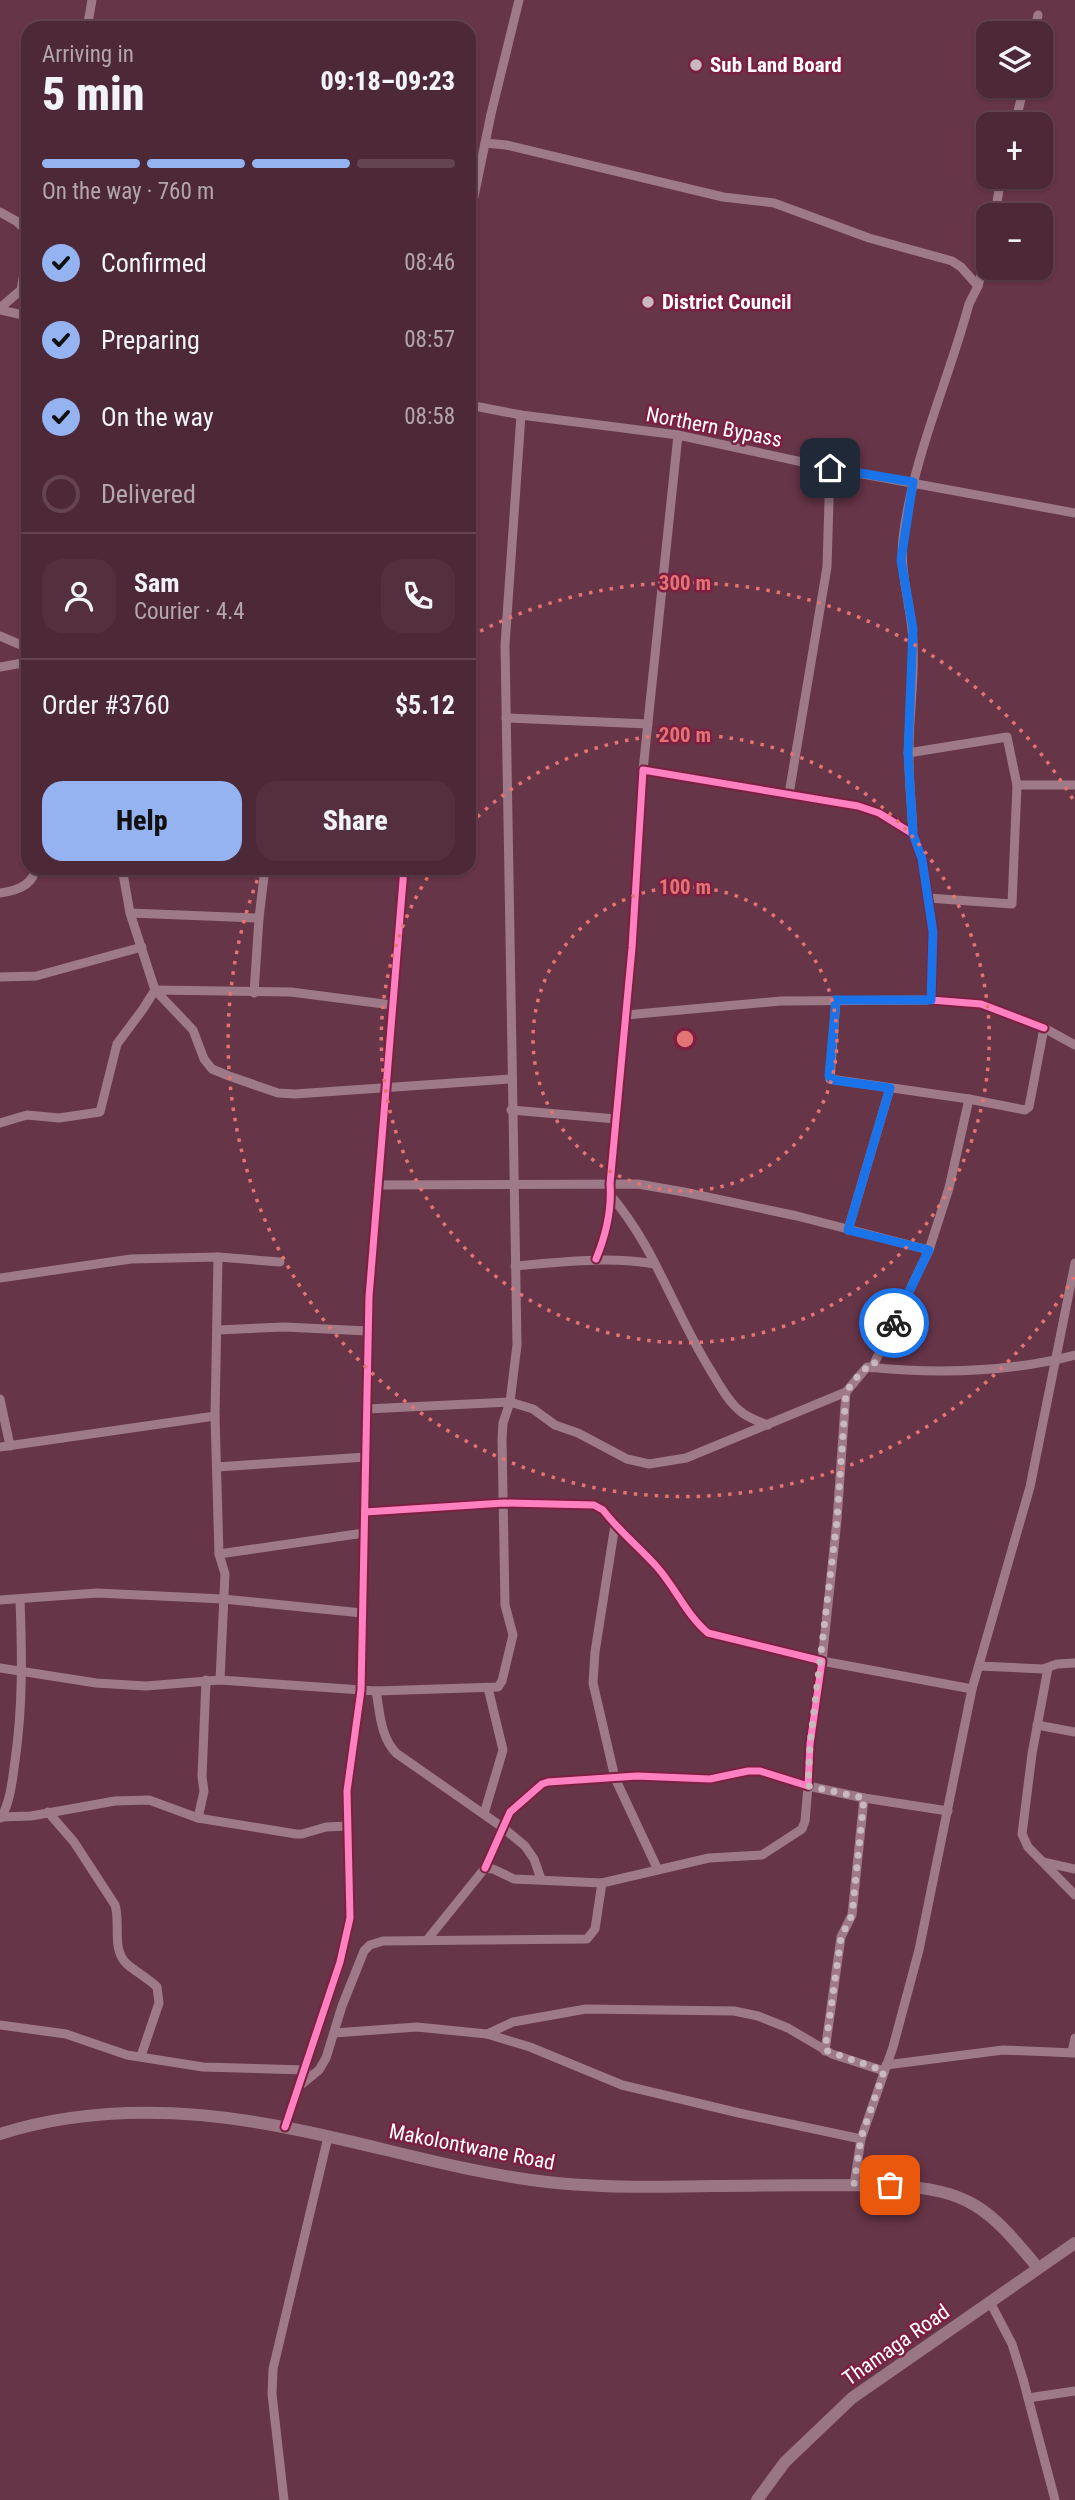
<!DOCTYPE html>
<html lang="en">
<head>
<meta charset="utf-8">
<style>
  :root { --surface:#4d2836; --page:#54303e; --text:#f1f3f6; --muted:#b3a6ad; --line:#644451; --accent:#95b2f1 }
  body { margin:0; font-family:"Roboto Condensed",sans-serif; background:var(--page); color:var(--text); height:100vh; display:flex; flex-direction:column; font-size:26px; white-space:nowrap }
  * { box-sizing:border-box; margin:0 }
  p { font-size:23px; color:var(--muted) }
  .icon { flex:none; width:38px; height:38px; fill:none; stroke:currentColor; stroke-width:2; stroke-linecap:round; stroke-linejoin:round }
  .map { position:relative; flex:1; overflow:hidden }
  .sheet { position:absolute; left:21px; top:21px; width:455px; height:854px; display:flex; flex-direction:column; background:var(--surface); border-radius:21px; box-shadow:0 2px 5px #0004,0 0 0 2px var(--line) }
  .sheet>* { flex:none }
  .buttons { position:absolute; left:976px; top:21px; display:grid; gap:14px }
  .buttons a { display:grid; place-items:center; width:77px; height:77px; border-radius:14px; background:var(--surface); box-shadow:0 2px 5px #0004,0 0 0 2px var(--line); font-size:35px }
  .pin { position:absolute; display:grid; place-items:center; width:60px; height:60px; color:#fff; margin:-30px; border-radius:14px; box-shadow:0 4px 10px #0006 }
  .courier { position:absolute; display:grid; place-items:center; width:70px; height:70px; margin:-35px; border:5px solid #1a73e8; border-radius:50%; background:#fff; color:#222; box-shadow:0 2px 9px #0007 }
  .summary em { font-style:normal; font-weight:800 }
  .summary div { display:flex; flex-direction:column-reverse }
  .summary { display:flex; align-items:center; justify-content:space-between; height:119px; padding:0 21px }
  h1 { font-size:46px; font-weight:800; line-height:52px }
  .bar { display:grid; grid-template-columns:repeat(4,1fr); gap:10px 7px; align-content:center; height:84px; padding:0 21px }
  .bar i { height:9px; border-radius:5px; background:var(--line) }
  .bar .selected { background:var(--accent) }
  .bar p { grid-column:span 4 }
  .line { display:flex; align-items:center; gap:18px; padding:0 21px; border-top:2px solid var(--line) }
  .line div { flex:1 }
  .round { display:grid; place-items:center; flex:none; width:74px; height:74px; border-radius:21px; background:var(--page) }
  ol { padding:0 21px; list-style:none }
  li { display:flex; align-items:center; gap:21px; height:77px }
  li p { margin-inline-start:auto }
  li .icon { padding:7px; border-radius:50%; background:var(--accent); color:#111; stroke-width:4 }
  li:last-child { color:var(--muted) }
  li i { width:38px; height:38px; border:4px solid var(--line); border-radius:50% }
  .action { display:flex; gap:14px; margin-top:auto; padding:14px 21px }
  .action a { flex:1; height:80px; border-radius:21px; background:var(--accent); color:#111; font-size:28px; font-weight:800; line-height:80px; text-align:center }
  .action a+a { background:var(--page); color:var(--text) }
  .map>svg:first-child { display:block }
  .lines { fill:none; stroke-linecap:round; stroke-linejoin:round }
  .street { stroke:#9e7a88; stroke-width:9 }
  .secondary { stroke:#9a7684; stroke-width:12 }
  .cycleway-casing { stroke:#7c2042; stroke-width:11 }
  .cycleway { stroke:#ff80c0; stroke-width:7 }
  .done { stroke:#cab8bf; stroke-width:7; stroke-dasharray:0 12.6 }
  .route { stroke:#1a73e8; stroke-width:9 }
  .ring { fill:none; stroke:#e47373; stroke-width:3.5; stroke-dasharray:3.5 7 }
  .poi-dot { fill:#cab8bf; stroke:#7c2042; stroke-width:2.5 }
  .labels { text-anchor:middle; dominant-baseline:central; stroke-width:5; stroke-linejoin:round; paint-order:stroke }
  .poi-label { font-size:21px; font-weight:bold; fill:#fff; stroke:#7c2042; text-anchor:start }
  .street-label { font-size:21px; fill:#fff; stroke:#7c2042 }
  .centre { fill:#e47373; stroke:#7c2042; stroke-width:3.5 }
  .ring-label { font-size:21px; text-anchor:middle; font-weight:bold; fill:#e47373; stroke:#7c2042; stroke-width:5; stroke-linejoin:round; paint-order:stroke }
</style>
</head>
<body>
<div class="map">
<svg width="1075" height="2500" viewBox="0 0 1075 2500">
  <rect width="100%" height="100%" fill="#673548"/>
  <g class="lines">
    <g class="street">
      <polyline points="87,28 92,0"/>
      <polyline points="1034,33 1038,15"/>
      <polyline points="1015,124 1024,86"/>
      <polyline points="485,143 506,145 723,197 774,203 869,238 952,261 961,267 978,286"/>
      <polyline points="0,212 16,221 28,232"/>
      <polyline points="995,215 1001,177"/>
      <polyline points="469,221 491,114 519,0"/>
      <polyline points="21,290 28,303"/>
      <polyline points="0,308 21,290 28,249"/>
      <polyline points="0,310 28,316"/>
      <polyline points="469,405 521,415 678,435 830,468 1075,513"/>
      <polyline points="0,636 28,648"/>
      <polyline points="0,667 28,662"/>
      <polyline points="506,718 648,724"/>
      <polyline points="908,753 1007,737 1017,785"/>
      <polyline points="643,770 678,435"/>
      <polyline points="789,794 827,567 830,468"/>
      <path d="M913 834C912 806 908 778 909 749 909 714 915 678 913 643 912 608 899 574 903 538 913 457 948 382 969 304L978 286 989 245"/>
      <polyline points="122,868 130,913 155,990 193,1030 204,1059 212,1069 229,1076 278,1093 295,1094 511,1079"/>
      <path d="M0 893C15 891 34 886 35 868"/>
      <polyline points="928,898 1012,904 1017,785 1075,785"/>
      <polyline points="130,913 259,918"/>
      <polyline points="0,977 36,976 142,947"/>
      <polyline points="254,993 259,918 265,868"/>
      <polyline points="836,1000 830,1079 969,1099"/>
      <polyline points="626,1015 781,1001 931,1000"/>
      <polyline points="511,1110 616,1119"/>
      <polyline points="0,1123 27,1115 59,1118 100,1112 117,1044 143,1009 155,990 291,992 392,1005"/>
      <polyline points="377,1185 638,1184 684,1192 797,1216 929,1250 949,1188 969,1099 1025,1110 1029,1107 1044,1028 1075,1045"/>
      <path d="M611 1196C655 1247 675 1314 711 1371 719 1384 727 1400 739 1410 747 1418 758 1421 768 1425"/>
      <polyline points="848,1230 890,1088"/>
      <polyline points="218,1257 215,1416 219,1554 225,1574 220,1680"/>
      <path d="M596 1259C606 1235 612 1211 610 1184L632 948 643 770 858 806 879 813 913 834 922 859 933 932 931 1000 981 1004 1044 1028"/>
      <path d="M515 1266C562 1262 608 1256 655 1264"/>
      <polyline points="0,1278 131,1259 218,1257 280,1262"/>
      <polyline points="218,1330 284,1327 368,1331"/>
      <polyline points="872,1368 929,1250"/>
      <polyline points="0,1399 10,1446"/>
      <polyline points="367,1409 510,1402 517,1345 505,645 521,415"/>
      <polyline points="0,1447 215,1416"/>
      <polyline points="217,1467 366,1457"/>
      <path d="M365 1512 504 1503 594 1505 603 1510C619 1531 639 1547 657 1567 675 1587 687 1616 708 1633L822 1661 810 1744 808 1786 760 1771H748L710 1779 637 1776 548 1782 542 1784 510 1812 485 1868"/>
      <polyline points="615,1525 595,1652 593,1683 615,1778 658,1870"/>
      <polyline points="219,1554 364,1533"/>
      <polyline points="0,1600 97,1593 223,1599 362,1613"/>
      <polyline points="979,1666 1043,1669 1057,1664 1075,1663"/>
      <polyline points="0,1668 96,1683 146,1686 220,1680 376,1691 498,1687 502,1681 513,1635 505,1605 502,1439 503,1423 510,1402 533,1409 555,1425 578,1433 627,1459 649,1464 686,1458 846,1392"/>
      <polyline points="1048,1668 1032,1754 1022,1834 1028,1847 1075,1895"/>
      <path d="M972 1689 822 1661 837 1520 846 1392 867 1367C937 1374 1007 1373 1075 1355"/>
      <path d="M376 1691C380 1712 380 1736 396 1753L502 1827 525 1846 534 1859 541 1879"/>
      <polyline points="1037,1725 1075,1732"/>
      <path d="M48 1812 74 1842 115 1905C121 1923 111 1950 127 1964 136 1972 148 1978 157 1987L159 2003 141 2056"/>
      <polyline points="484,1814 503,1750 488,1688"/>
      <polyline points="0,1817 31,1816 115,1801 149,1800 198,1818 296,1834 302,1834 326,1827 348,1826"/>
      <path d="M1 1818C11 1800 12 1781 15 1761 23 1706 22 1653 20 1599"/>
      <polyline points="198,1818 204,1791 202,1777 206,1680"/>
      <polyline points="1043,1862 1075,1869"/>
      <polyline points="427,1940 485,1868 493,1869 514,1879 602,1883 709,1858 762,1855 802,1829 805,1821 808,1786 864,1798 948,1811"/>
      <polyline points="0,2025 66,2034 127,2055 203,2067 306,2070"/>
      <polyline points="334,2033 417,2027 487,2034 530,2047 622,2085 739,2113 861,2139"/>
      <polyline points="487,2034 513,2022 586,2009 734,2011 758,2016 788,2028 832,2054 884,2071"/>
      <polyline points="825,2051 841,1937 852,1915 864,1798"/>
      <polyline points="1072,2052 1075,2038"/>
      <polyline points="886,2065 1003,2050 1075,2053"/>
      <polyline points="302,2084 319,2070 326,2058 342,2006 364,1951 370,1945 383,1941 587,1939 595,1929 602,1883"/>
      <polyline points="285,2127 340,1962 350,1918 347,1791 361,1690 369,1297 404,868"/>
      <polyline points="854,2185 861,2139 893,2047 919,1950 972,1689 1030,1487 1075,1263"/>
      <polyline points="990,2302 1012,2344 1023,2379 1055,2500"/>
      <polyline points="1028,2398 1075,2391"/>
      <polyline points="284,2500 272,2394 273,2369 328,2137"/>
    </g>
    <g class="secondary">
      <path d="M0 2134C92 2105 194 2109 288 2128 378 2145 465 2174 557 2183 607 2188 659 2187 710 2186 770 2185 830 2185 890 2185 970 2190 988 2207 1038 2268"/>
      <polyline points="757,2500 785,2462 852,2398 1075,2243"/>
    </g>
    <g class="cycleway-casing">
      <g id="cycleway">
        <path d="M596 1259C606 1235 612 1211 610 1184L632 948 643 770 858 806 879 813 913 834 922 859 933 932 931 1000 981 1004 1044 1028"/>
        <path d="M365 1512 504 1503 594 1505 603 1510C619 1531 639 1547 657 1567 675 1587 687 1616 708 1633L822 1661 810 1744 808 1786 760 1771H748L710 1779 637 1776 548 1782 542 1784 510 1812 485 1868"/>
        <polyline points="285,2127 340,1962 350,1918 347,1791 361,1690 369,1297 404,868"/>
      </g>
    </g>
    <use href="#cycleway" class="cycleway"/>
  </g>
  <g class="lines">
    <polyline class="done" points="890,2185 854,2185 861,2138 884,2071 825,2050 841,1937 852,1915 864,1798 808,1786 810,1744 837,1520 846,1392 863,1369 872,1368 894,1323"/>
    <polyline class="route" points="830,468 913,482 901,560 913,629 908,753 913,834 922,859 933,932 931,1000 836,1000 829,1076 833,1080 890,1088 848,1230 929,1250 894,1323"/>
  </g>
  <g class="ring">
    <circle cx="685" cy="1039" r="152"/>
    <path d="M470 824A304 304 0 1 1 433 869"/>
    <path d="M1074 1277A456 456 0 0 1 262 868M471 636A456 456 0 0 1 1074 801"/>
  </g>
  <g class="poi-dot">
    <circle cx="696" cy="65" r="7"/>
    <circle cx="648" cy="302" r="7"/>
  </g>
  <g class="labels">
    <g class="poi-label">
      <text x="710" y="65">Sub Land Board</text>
      <text x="662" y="302">District Council</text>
    </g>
    <g class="street-label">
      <text transform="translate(714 427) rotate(11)">Northern Bypass</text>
      <text transform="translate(472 2147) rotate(11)">Makolontwane Road</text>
      <text transform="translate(896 2345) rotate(-35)">Thamaga Road</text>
    </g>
  </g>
  <circle cx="685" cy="1039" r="10" class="centre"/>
  <g class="ring-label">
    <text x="685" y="590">300 m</text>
    <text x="685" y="742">200 m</text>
    <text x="685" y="894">100 m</text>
  </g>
</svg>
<div class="buttons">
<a><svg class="icon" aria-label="layers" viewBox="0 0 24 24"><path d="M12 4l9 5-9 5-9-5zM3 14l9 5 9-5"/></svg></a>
<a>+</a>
<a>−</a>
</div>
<div class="pin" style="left:890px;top:2185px;background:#ea580c"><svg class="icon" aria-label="bag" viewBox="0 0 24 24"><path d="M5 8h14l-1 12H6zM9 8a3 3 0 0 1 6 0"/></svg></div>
<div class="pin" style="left:830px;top:468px;background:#1f2937"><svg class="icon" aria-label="home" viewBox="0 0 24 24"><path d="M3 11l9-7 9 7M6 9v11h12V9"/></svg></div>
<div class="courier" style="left:894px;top:1323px"><svg class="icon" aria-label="bike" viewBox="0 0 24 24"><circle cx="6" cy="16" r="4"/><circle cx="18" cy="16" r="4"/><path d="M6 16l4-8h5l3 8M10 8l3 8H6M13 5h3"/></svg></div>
<section class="sheet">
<div class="summary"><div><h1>5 min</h1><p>Arriving in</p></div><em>09:18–09:23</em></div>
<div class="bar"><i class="selected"></i><i class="selected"></i><i class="selected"></i><i></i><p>On the way · 760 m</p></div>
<ol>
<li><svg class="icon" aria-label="check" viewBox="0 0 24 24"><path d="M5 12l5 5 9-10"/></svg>Confirmed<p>08:46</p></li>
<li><svg class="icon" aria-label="check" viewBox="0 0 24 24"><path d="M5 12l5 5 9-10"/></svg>Preparing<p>08:57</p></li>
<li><svg class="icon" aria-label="check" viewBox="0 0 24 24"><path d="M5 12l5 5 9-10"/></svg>On the way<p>08:58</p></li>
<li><i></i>Delivered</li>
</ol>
<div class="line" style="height:126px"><a class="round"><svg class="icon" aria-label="person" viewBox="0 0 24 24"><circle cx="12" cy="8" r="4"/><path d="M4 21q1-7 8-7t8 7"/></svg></a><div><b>Sam</b><p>Courier · 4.4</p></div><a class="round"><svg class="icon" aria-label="phone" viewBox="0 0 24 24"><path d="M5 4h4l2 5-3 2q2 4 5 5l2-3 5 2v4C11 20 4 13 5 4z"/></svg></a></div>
<div class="line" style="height:91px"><div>Order #3760</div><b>$5.12</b></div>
<div class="action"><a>Help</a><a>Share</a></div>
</section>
</div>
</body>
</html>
